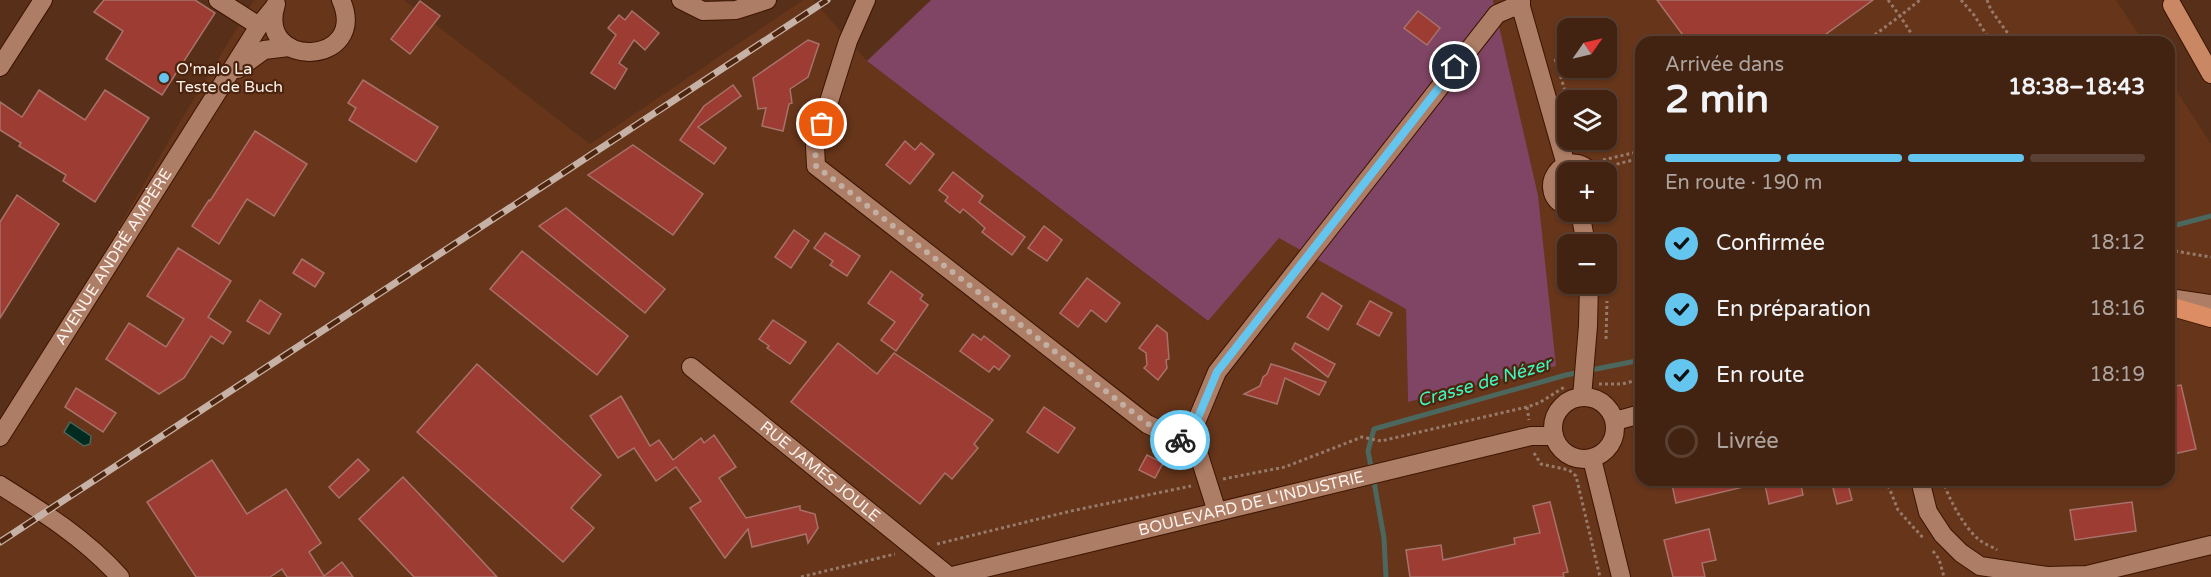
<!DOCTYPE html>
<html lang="fr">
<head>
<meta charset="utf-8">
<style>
  :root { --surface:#422312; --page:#4c2f20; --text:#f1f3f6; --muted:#aea49f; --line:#5a4032; --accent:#64c5ee }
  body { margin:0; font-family:"Varela Round",sans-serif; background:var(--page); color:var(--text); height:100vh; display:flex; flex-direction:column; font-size:22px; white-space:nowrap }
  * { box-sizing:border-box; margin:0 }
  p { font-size:20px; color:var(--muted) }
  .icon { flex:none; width:33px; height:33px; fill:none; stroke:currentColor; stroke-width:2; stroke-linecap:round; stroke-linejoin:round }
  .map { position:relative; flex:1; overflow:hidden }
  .drawer { position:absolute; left:1635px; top:36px; width:540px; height:450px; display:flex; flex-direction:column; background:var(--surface); border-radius:18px; box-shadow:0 2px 4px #0004,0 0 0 2px var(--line) }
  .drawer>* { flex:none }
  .needle { width:39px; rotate:56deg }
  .tools { position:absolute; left:1557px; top:18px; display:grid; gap:12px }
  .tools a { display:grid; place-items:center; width:60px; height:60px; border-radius:12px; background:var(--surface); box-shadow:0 2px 4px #0004,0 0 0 2px var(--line); font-size:30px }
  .pin { position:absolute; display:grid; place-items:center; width:51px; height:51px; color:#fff; margin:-26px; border:3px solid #fff; border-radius:50%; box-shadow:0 2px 6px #0007 }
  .courier { position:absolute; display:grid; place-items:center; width:60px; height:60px; margin:-30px; border:4px solid #64c5ee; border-radius:50%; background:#fff; color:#222; box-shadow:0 2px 8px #0007 }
  .overview em { font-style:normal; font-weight:700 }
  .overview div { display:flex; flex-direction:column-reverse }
  .overview { display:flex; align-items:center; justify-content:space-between; height:102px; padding:0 30px }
  h1 { font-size:39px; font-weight:700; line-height:45px }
  .bar { display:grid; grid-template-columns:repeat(4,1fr); gap:9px 6px; align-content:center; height:72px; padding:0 30px }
  .bar i { height:8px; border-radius:4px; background:var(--line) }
  .bar .on { background:var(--accent) }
  .bar p { grid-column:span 4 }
  ol { padding:0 30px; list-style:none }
  li { display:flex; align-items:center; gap:18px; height:66px }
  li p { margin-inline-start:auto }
  li .icon { padding:6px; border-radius:50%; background:var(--accent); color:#111; stroke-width:4 }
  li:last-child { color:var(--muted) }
  li i { width:33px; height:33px; border:3px solid var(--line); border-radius:50% }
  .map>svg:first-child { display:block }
  .built { fill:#66351a; fill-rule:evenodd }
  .green { fill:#804564 }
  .water { fill:#002b1f; stroke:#4c675d; stroke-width:1.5 }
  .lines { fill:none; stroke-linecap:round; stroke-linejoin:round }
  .stream { stroke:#4c675d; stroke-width:5 }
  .building { fill:#9d3c33; stroke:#a8726a; stroke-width:1.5 }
  .minor-casing { stroke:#3c1500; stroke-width:20 }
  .major-casing { stroke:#3c1500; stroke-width:20 }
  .highway-casing { stroke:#3c1500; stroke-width:20 }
  .path { stroke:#977a69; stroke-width:3; stroke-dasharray:3 3; stroke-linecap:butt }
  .minor { stroke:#ae7d65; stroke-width:18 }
  .major { stroke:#ca8764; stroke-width:18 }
  .highway { stroke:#dd8d64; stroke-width:18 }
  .rail-casing { stroke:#c6b1a6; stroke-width:7 }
  .rail { stroke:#4d240d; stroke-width:4.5; stroke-dasharray:14; stroke-linecap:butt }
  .done { stroke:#c3aea2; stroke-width:6; stroke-dasharray:0 10.8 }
  .route { stroke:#64c5ee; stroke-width:8 }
  .poi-dot { fill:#64c5ee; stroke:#4d240d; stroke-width:2 }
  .labels { text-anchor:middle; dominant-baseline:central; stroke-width:4.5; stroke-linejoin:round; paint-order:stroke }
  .poi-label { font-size:16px; fill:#fdf2ed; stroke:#4d240d; text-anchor:start }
  .street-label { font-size:16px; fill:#fdf2ed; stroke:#4d240d }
  .water-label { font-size:18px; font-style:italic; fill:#3ff5bf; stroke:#4d240d }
</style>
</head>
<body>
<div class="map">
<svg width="2211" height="577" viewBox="0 0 2211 577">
  <rect width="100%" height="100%" fill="#582f18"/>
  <path class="built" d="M254 0H404L590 144 803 0H813L867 61 1207 321 1279 237 1406 309 1408 402 1555 365 1538 195 1493 0H2116L2144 42H1641V480H2169V79L2211 144V577H0V433L178 125ZM1568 28H1606V68H1568ZM1568 100H1606V140H1568ZM1568 172H1606V212H1568ZM1568 244H1606V284H1568Z"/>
  <polygon class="green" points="931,0 1493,0 1538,195 1556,366 1408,402 1406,309 1279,238 1208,321 867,61"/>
  <polygon class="water" points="70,422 91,436 90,444 84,446 64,432"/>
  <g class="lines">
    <g class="stream">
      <polyline points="2169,227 2211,216"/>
      <polyline points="1371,467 1368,451 1374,429 1566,375 1641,360"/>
      <polyline points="1374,482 1384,538 1386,577"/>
    </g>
  </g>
  <g class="building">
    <polygon points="104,0 195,0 215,13 162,95 106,59 123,31 94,12"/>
    <polygon points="1657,0 1873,0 1815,42 1688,42"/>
    <polygon points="420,1 440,16 410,54 391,39"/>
    <polygon points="632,11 659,33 645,50 634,40 619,63 627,69 615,89 591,73 616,35 608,28 619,15 625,20"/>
    <polygon points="1418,11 1440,28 1427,45 1404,28"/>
    <polygon points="808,40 819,44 808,77 790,89 792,103 789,104 783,131 762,126 766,108 758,109 753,78"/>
    <polygon points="363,80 438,127 416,162 349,120 356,108 348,103"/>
    <polygon points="733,85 741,96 698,127 726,148 714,164 680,140 704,106"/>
    <polygon points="39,90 85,120 105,90 149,118 95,202 63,181 66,175 19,146 21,143 0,130 0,102 22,117"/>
    <polygon points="255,131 307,164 274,216 247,199 219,244 192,226 209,200 210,201"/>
    <polygon points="905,141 915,150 921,143 934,154 910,184 886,165"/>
    <polygon points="633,145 703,194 673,235 588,175"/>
    <polygon points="953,172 983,196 979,202 1025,237 1012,255 982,232 985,228 975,219 963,209 960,213 945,201 948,197 939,190"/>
    <polygon points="17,195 59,224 0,318 0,222"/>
    <polygon points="566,208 665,289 645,313 539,226"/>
    <polygon points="1044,226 1062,240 1047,261 1028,248"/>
    <polygon points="794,230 809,241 791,268 775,257"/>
    <polygon points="825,233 860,256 847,276 830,265 833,261 814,248"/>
    <polygon points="178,248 231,281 208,317 231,332 223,344 211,336 184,378 159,394 106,359 129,323 166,347 184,319 147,296"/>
    <polygon points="522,251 628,336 597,375 490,289"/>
    <polygon points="302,259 324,273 315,287 293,273"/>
    <polygon points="891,271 923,295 920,299 928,305 896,351 881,340 895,322 868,303"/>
    <polygon points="1087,278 1120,303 1106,322 1091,310 1078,327 1060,313"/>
    <polygon points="1322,293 1342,306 1328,330 1307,317"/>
    <polygon points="260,300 281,314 269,334 247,321"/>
    <polygon points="1370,301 1392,313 1379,336 1357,324"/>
    <polygon points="773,320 806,342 790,364 767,348 769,346 759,339"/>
    <polygon points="1157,325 1167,333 1169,359 1166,360 1167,368 1158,380 1144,368 1147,365 1146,353 1139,348"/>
    <polygon points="973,334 981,340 984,336 1010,356 999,370 994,366 989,372 960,351"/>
    <polygon points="838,343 877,374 894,353 993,420 974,444 978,448 952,479 945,473 920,504 791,402"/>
    <polygon points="1295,343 1335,364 1328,377 1292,349"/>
    <polygon points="477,364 601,475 571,508 594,528 563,562 417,432"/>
    <polygon points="1271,364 1281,367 1326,382 1319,395 1285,378 1277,404 1244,394 1260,386 1263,377 1267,374"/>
    <polygon points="2181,385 2196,449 2169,455 2169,387"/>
    <polygon points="76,388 116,413 103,432 65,407"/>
    <polygon points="621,396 650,446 659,440 673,460 701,438 704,443 714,435 736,467 719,478 746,518 800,506 800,510 815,514 818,528 808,543 806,534 752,547 748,529 725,558 690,508 701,501 676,467 656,481 634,448 618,458 590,416"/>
    <polygon points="1044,407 1075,428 1058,453 1027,432"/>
    <polygon points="1147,455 1163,463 1155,478 1139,470"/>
    <polygon points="358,459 369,470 339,498 329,487"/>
    <polygon points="212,460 247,514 286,489 321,543 309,552 324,576 342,562 353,577 287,577 282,569 270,577 196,577 147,502"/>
    <polygon points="403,477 472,550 497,577 414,577 359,519"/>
    <polygon points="1671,480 1752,480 1752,485 1676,503"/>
    <polygon points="1764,480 1800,480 1803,495 1769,504"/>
    <polygon points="1831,480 1847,480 1852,500 1837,504"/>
    <polygon points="1550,502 1568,572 1563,573 1564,577 1410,577 1406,550 1441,545 1443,560 1515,544 1514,538 1540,533 1533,506"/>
    <polygon points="2132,502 2136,531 2075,540 2070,510"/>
    <polygon points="1709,529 1716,560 1702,563 1705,577 1673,577 1664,540"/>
  </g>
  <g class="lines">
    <g class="minor-casing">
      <g id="minor">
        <polyline points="218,0 259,26"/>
        <polyline points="681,0 703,11 736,10 767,0"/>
        <polyline points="866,0 848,41 815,146 816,166 1147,424 1185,442"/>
        <polyline points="1521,0 1521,7 1566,165"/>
        <path d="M276 4C255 71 370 66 341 0"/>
        <polyline points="0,67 43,0"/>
        <polyline points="238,69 264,50 289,47"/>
        <path d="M1568 207C1532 193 1564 144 1591 172"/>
        <polyline points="1580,212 1586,244"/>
        <polyline points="2169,298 2211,304"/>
        <path id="s1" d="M691 367 950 577"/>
        <circle cx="1584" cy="428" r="31"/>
        <polyline points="1582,397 1588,326 1589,284"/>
        <polyline points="1615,421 1641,414"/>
        <path id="s2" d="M0 437 259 26 275 6"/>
        <polyline points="1592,459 1621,577"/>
        <polyline points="1920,480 1928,512 1943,535 1961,553 1980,566 2047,576 2087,575 2211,545"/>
        <path d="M0 485C43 512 86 539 120 577"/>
        <polyline points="1217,512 1199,455 1185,442 1194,427 1217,372 1497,14 1511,8 1521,7"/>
        <path id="s3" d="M948 577 1531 436H1554"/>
      </g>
    </g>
    <g class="major-casing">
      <polyline id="major" points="2172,5 2211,74"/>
    </g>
    <g class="highway-casing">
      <polyline id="highway" points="2169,306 2211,318"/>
    </g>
    <g class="path">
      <polyline points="1888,0 1900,16 1920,0"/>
      <polyline points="1961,0 1974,15 1991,42"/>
      <polyline points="1987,0 1991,10 2014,42"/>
      <polyline points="1865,42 1900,16 1913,36"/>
      <polyline points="1555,59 1568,100"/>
      <polyline points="1580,140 1584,149"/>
      <polyline points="1603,160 1641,151"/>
      <polyline points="1605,167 1641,158"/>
      <polyline points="1606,185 1606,190"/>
      <polyline points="1606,201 1612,187 1608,171"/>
      <polyline points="1600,219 1601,212"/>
      <polyline points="2169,250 2211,257"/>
      <polyline points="1606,339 1607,301"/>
      <polyline points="1599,384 1622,384 1641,379"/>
      <polyline points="1527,407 1529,420"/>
      <polyline points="1534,453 1541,464 1569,470 1576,476 1600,577"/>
      <polyline points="1223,479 1285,467 1362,437 1381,441 1527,407 1539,403 1566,386"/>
      <polyline points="1886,480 1898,510 1924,539"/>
      <path d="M1943 480C1948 498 1963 525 1977 538 1982 543 1991 546 1997 550"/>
      <polyline points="937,544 1071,511 1191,486"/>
      <polyline points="1933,551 1939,559 1944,577"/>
      <polyline points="801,577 895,554"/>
    </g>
    <use href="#minor" class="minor"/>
    <use href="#major" class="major"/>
    <use href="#highway" class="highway"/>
    <g class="rail-casing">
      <polyline id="rail" points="0,542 827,0"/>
    </g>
    <use href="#rail" class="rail"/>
  </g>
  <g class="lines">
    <polyline class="done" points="822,124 815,146 816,166 1148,424 1180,440"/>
    <polyline class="route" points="1180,440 1185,442 1194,427 1217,372 1455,67"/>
  </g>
  <circle class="poi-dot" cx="164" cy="78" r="6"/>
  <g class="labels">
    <g class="poi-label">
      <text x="176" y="69">O'malo La<tspan x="176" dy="18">Teste de Buch</tspan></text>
    </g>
    <g class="street-label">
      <text stroke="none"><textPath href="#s2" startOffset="213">AVENUE ANDRÉ AMPÈRE</textPath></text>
      <text stroke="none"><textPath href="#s1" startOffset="166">RUE JAMES JOULE</textPath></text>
      <text stroke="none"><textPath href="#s3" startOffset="312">BOULEVARD DE L'INDUSTRIE</textPath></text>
    </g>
    <g class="water-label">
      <text transform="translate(1484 382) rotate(-16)">Crasse de Nézer</text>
    </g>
  </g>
</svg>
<div class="tools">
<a><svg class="needle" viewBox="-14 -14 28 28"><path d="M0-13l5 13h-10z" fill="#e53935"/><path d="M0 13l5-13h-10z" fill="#aea49f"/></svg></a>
<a><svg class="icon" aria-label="layers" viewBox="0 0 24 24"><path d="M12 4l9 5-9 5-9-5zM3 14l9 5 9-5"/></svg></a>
<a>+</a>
<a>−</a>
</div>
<div class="pin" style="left:822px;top:124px;background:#ea580c"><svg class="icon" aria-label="bag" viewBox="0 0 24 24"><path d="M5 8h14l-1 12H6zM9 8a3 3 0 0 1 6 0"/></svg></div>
<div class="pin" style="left:1455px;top:67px;background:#1f2937"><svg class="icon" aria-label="home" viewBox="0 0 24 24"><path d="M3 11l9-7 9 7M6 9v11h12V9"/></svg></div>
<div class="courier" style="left:1180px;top:440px"><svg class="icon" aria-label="bike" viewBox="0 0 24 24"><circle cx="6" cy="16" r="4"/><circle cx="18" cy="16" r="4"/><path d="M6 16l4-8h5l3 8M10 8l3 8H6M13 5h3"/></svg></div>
<section class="drawer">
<div class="overview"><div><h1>2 min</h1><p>Arrivée dans</p></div><em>18:38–18:43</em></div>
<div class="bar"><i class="on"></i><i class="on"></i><i class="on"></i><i></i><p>En route · 190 m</p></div>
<ol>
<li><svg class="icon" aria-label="check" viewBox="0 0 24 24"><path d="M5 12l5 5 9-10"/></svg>Confirmée<p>18:12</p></li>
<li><svg class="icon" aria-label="check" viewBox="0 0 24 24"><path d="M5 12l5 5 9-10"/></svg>En préparation<p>18:16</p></li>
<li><svg class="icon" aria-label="check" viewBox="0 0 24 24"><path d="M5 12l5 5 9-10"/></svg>En route<p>18:19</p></li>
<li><i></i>Livrée</li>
</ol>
</section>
</div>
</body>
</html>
